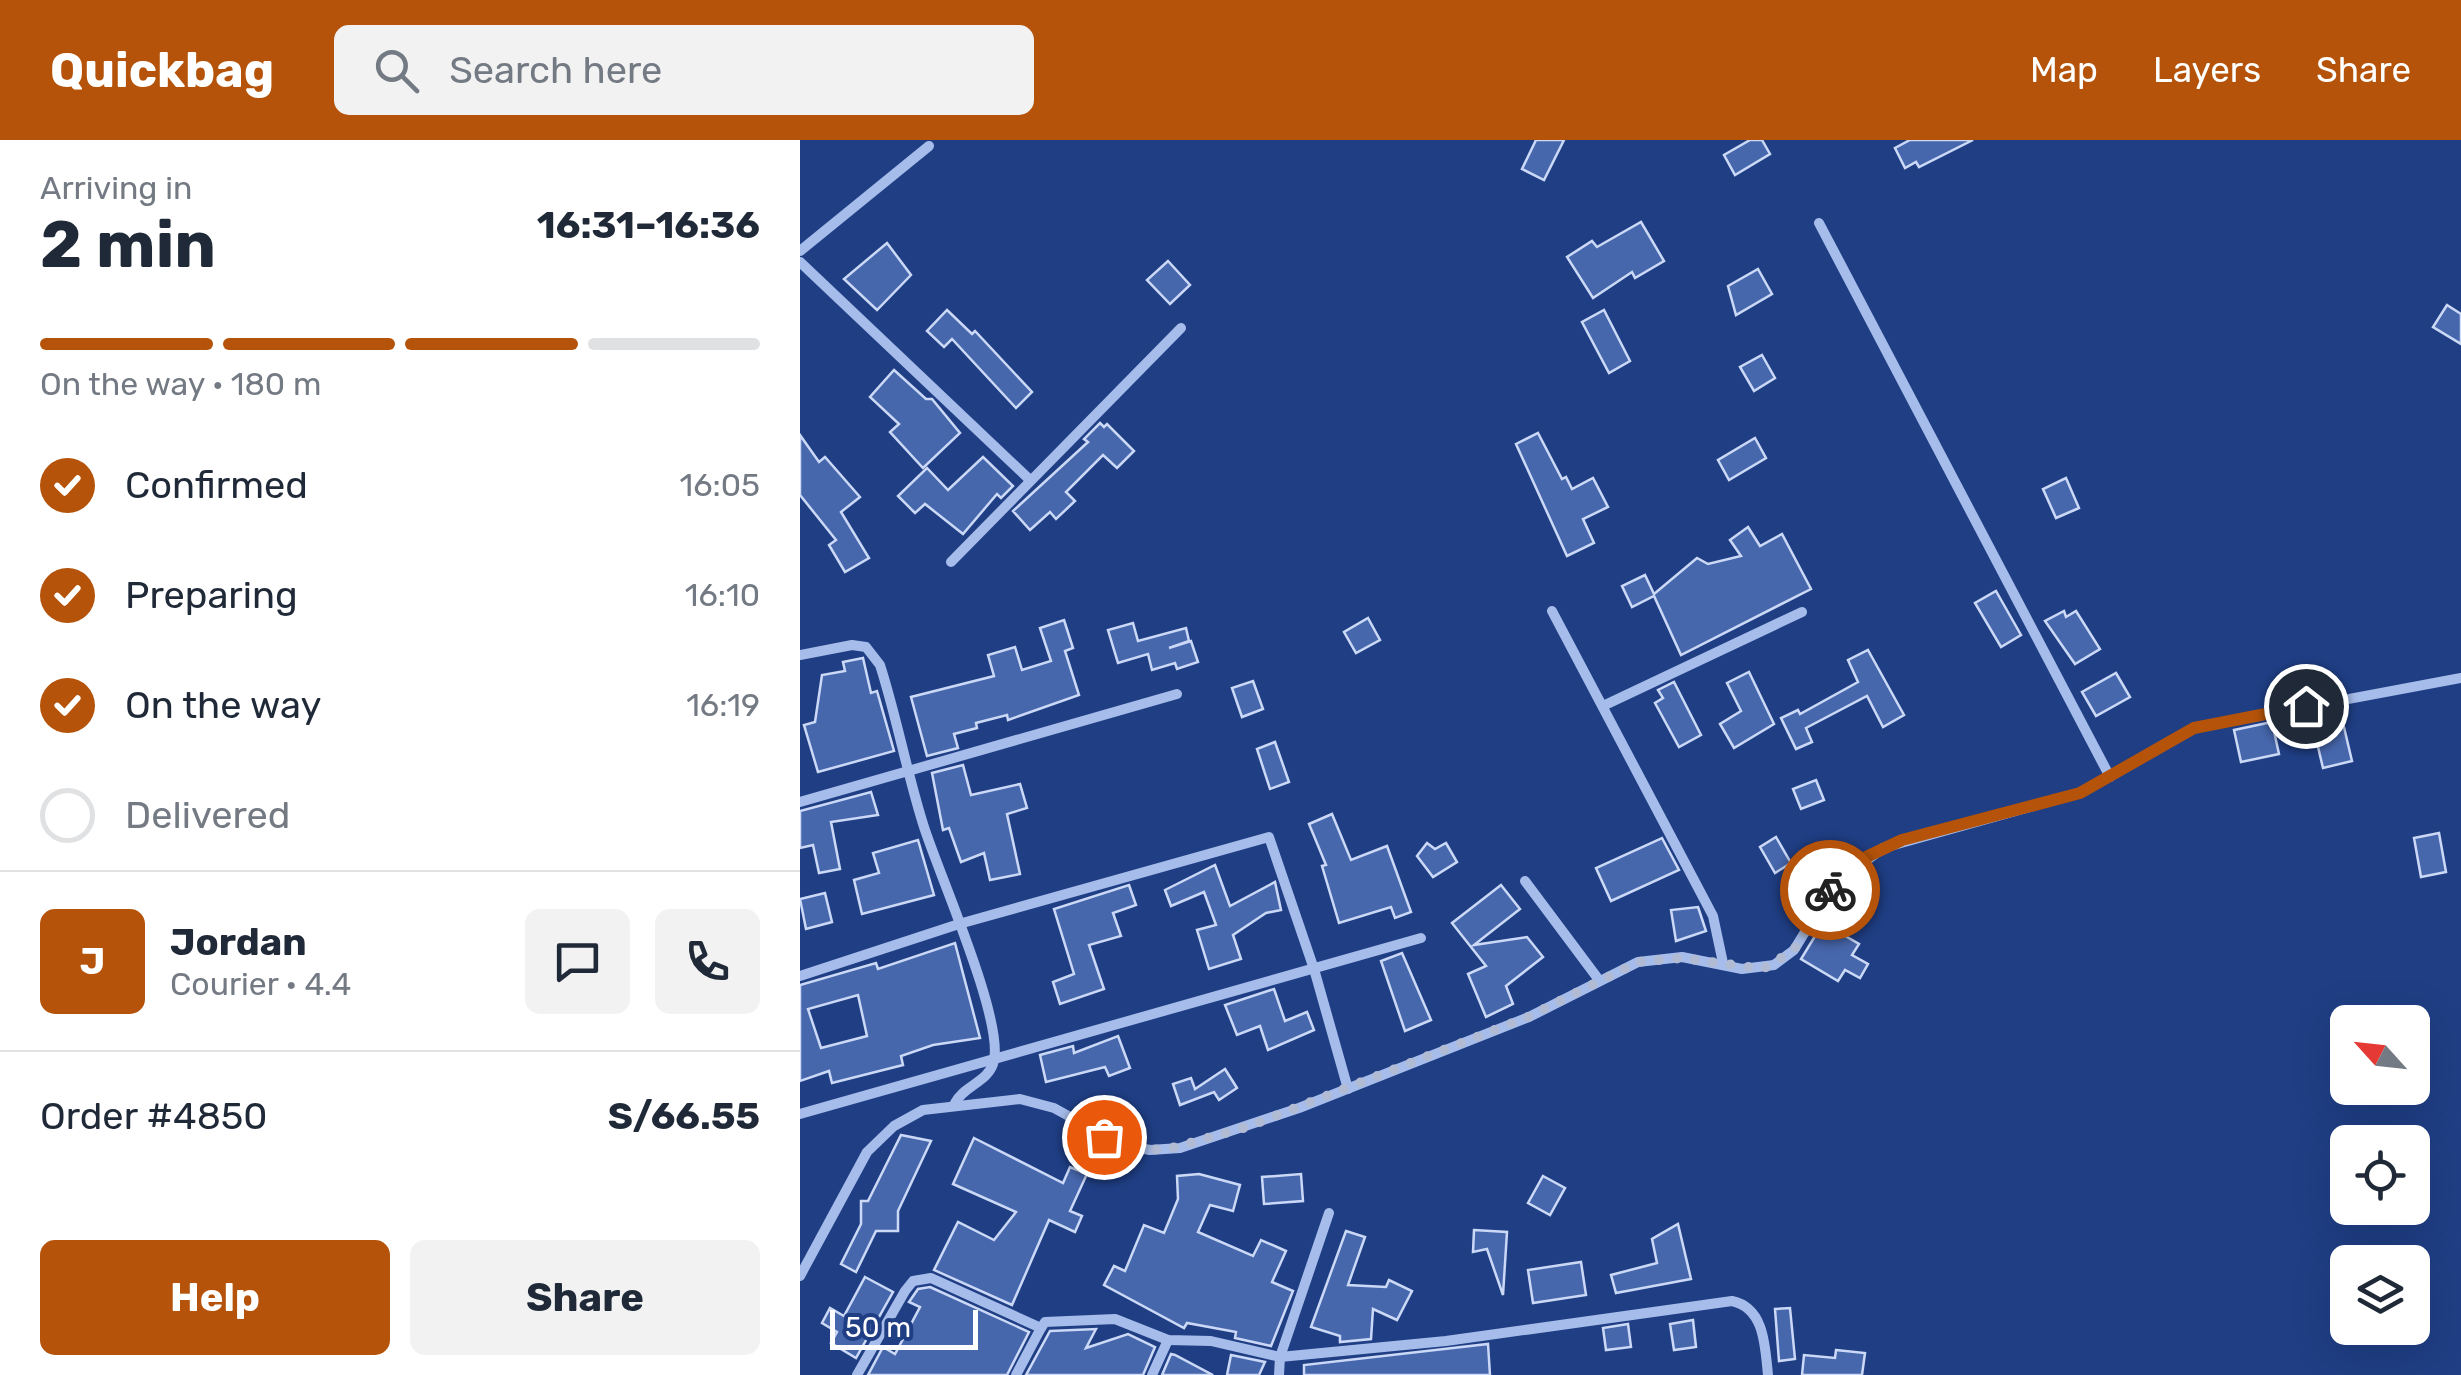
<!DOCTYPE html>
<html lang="en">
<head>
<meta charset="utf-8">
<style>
  :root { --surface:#fff; --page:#f2f2f3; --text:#1f2937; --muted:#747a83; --line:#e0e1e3; --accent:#b45309 }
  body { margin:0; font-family:Rubik,sans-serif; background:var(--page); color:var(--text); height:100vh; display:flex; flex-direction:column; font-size:38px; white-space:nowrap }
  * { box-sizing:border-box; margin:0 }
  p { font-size:32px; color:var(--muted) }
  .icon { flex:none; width:55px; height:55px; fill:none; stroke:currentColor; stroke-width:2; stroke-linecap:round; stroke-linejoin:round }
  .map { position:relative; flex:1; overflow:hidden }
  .details { display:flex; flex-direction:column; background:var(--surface); width:800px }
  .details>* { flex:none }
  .needle { width:65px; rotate:297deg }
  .fabs { position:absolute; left:1530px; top:865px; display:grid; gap:20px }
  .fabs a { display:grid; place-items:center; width:100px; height:100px; border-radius:15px; background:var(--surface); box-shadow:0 10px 40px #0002; font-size:50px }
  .scale { position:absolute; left:30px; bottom:25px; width:148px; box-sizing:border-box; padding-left:10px; border:5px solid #fff; border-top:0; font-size:28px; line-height:35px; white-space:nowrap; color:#fff; -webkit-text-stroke:8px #1f3e84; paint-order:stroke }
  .pin { position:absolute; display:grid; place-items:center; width:85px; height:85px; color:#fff; margin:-42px; border:5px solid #fff; border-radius:50%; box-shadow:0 2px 10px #0007 }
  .courier { position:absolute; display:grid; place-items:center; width:100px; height:100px; margin:-50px; border:8px solid #b45309; border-radius:50%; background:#fff; color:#222; box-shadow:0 2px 12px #0007 }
  .headline em { font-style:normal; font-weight:700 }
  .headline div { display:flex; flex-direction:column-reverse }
  .headline { display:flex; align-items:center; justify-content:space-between; height:170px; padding:0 40px }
  h1 { font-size:65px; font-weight:700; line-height:75px }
  .bar { display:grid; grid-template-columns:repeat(4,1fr); gap:15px 10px; align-content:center; height:120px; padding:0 40px }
  .bar i { height:12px; border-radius:8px; background:var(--line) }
  .bar .on { background:var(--accent) }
  .bar p { grid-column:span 4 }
  .line { display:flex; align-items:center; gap:25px; padding:0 40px; border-top:2px solid var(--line) }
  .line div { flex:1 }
  .round { display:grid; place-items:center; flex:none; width:105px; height:105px; border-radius:15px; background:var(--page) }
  ol { padding:0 40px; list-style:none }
  li { display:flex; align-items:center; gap:30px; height:110px }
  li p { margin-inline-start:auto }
  li .icon { padding:10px; border-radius:50%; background:var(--accent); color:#fff; stroke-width:4 }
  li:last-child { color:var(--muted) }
  li i { width:55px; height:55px; border:5px solid var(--line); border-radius:50% }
  .action { display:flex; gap:20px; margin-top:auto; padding:20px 40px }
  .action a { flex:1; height:115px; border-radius:15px; background:var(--accent); color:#fff; font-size:40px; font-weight:700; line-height:115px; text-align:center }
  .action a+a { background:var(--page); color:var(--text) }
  header { display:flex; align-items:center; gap:60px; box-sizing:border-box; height:140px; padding:0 50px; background:var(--accent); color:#fff }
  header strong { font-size:48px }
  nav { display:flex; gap:55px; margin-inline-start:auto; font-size:35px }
  .search { width:700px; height:90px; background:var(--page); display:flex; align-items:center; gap:25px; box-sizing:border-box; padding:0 35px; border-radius:15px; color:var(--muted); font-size:38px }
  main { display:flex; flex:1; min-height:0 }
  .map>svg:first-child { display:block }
  .building { fill:#4767ad; stroke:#cbd9f7; stroke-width:2.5; fill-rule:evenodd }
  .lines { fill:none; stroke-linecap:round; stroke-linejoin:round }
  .street { stroke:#a6bcea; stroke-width:10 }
  .done { stroke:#b1bbd4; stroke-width:10; stroke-dasharray:0 18 }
  .route { stroke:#b45309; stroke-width:12 }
</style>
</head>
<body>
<header>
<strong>Quickbag</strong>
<div class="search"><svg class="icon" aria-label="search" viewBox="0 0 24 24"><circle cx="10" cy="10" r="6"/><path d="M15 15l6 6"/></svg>Search here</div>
<nav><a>Map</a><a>Layers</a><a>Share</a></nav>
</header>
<main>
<section class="details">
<div class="headline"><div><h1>2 min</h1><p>Arriving in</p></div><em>16:31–16:36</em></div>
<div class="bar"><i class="on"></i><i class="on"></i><i class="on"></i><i></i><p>On the way · 180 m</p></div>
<ol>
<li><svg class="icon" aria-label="check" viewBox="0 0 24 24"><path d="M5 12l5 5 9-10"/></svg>Confirmed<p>16:05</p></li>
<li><svg class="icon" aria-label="check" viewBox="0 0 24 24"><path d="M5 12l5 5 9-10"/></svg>Preparing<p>16:10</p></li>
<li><svg class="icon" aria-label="check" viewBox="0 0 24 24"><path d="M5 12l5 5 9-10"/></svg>On the way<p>16:19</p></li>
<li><i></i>Delivered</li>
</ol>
<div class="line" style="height:180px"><b class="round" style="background:var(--accent);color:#fff">J</b><div><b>Jordan</b><p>Courier · 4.4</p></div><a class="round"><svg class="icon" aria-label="chat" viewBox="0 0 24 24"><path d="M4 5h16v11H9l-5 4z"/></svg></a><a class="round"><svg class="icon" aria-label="phone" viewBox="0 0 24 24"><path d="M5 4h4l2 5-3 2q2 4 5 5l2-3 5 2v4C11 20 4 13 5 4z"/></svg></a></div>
<div class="line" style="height:130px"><div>Order #4850</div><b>S/66.55</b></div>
<div class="action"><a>Help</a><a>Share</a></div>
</section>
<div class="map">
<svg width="1661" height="1235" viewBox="0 0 1661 1235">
  <rect width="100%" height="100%" fill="#1f3e84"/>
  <g class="building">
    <polygon points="736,0 764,0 744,40 722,29"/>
    <polygon points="950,0 962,0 970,14 935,35 924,15"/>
    <polygon points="1110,0 1173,0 1119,27 1116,22 1105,28 1095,8"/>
    <polygon points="841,82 864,121 835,138 832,132 793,158 767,117 792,101 797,107"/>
    <polygon points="87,103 111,135 77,170 44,139"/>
    <polygon points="368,121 390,145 370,164 347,140"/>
    <polygon points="958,129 972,154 936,175 928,146"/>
    <polygon points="1647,165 1661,174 1661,204 1633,187"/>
    <polygon points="147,170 172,194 175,191 232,252 216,268 152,199 144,207 127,191"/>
    <polygon points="804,170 830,221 809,233 782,182"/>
    <polygon points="962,215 975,238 954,251 940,227"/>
    <polygon points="94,230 126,259 132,259 160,293 123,328 90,292 99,284 70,257"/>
    <polygon points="300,283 304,287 307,284 334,311 317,328 303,315 266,352 275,361 256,379 250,372 230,390 213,371 288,302 284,299"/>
    <polygon points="738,293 762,339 766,337 772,349 793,338 808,367 783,379 794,403 767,416 716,304"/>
    <polygon points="0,295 19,322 25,317 60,357 41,372 69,418 45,432 29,405 36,400 0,355"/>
    <polygon points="955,298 966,318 929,340 918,320"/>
    <polygon points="183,317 213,346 201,358 197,354 163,394 125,364 115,373 98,356 127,328 148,350"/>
    <polygon points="1266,338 1279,368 1256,378 1243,349"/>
    <polygon points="948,387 960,406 982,394 1011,449 881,515 854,456 832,467 822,446 845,435 854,454 897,418 908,424 941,416 930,400"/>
    <polygon points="1196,451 1221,495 1201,507 1175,463"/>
    <polygon points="1264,471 1266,477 1276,471 1300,509 1275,524 1245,481"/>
    <polygon points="568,478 580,500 556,513 544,492"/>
    <polygon points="264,480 273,508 265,511 279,555 208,580 207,575 176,583 177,588 154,594 158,608 127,616 111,557 194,536 188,515 215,507 222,530 251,521 240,488"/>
    <polygon points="333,483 338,501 386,488 389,501 369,508 391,501 398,522 377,529 375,523 352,530 348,514 318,523 308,490"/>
    <polygon points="1068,510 1104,575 1083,587 1067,556 1006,588 1012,602 996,609 981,578 998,570 1000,574 1058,542 1048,520"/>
    <polygon points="63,518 71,553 77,551 94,611 18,632 4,585 15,582 22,535 45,531 43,522"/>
    <polygon points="949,532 974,584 934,608 920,584 941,571 927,543"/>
    <polygon points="1316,533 1330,557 1296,576 1282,552"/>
    <polygon points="453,541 463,569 442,577 432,548"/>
    <polygon points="874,542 901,595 879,607 855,563 863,558 858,550"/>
    <polygon points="1472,582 1479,614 1441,622 1434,590"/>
    <polygon points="1543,583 1552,621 1523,628 1514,590"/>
    <polygon points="475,602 489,642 470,649 457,609"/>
    <polygon points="163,625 171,655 220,644 227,668 207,674 220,734 190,740 184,713 161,722 149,688 143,690 132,633"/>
    <polygon points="1016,640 1024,660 1001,669 993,649"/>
    <polygon points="71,652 78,675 31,682 40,729 19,733 13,705 0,708 0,671"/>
    <polygon points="532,674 551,720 587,706 611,772 595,778 591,767 539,783 522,726 526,725 509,684"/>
    <polygon points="1639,693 1646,732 1621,737 1614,698"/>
    <polygon points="976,697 991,723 975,733 960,707"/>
    <polygon points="862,698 879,730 811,761 796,728"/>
    <polygon points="118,700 134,755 62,774 54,740 79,733 73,713"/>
    <polygon points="627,703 635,709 646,703 657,722 633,737 617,716"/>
    <polygon points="415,725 430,766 475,742 481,770 466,773 433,795 441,819 409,829 397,790 416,785 404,752 371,766 365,750"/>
    <polygon points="329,745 336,765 313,773 321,796 289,805 304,849 260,864 253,842 274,834 254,769"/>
    <polygon points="701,745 720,769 674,805 727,797 743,817 706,846 713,864 686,877 668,834 686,826 652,783"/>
    <polygon points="25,753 32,782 6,789 0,759"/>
    <polygon points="898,767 906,791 876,801 871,770"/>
    <polygon points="1023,783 1059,804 1052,815 1068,824 1060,838 1045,830 1038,841 1001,819"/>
    <path d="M155 803 180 898 133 905 101 916 103 925 32 943 29 931 0 941V845L76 823 78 829ZM58 855 67 896 21 908 8 869Z"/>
    <polygon points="602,813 631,880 605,891 581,821"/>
    <polygon points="474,849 485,881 507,872 514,890 468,910 460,886 437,895 425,865"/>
    <polygon points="318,896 330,928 309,936 305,927 246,942 240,915 273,906 274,913"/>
    <polygon points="425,929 437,948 419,960 414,952 380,965 373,944 391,938 395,949"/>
    <polygon points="101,995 131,1001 98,1071 98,1091 76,1091 56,1132 41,1124 61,1084 61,1061 68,1061"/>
    <polygon points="174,998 263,1043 270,1027 287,1034 270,1071 282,1076 275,1092 249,1080 212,1165 134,1130 158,1082 194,1100 216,1072 153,1044"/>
    <polygon points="399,1034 440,1045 433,1071 410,1065 398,1092 453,1116 461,1100 486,1111 472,1142 493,1151 471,1206 435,1198 436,1192 387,1183 384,1188 304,1145 314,1126 325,1131 344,1085 364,1093 378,1059 377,1036"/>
    <polygon points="501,1034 503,1061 464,1064 462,1037"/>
    <polygon points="743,1036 765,1048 750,1075 728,1063"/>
    <polygon points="878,1084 891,1139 816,1153 811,1135 857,1123 852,1099"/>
    <polygon points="674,1090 707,1092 703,1155 687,1109 673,1112"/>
    <polygon points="546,1091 565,1097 548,1145 586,1147 589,1140 612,1151 597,1180 573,1169 571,1199 540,1202 540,1196 511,1187"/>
    <polygon points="781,1122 786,1155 733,1163 728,1130"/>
    <polygon points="65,1137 93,1152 56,1218 31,1203 37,1192 22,1183 30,1168 44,1176"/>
    <polygon points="130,1147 229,1192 207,1235 68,1235 83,1207 95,1214 120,1167 109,1162 118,1149"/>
    <polygon points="990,1168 995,1219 979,1221 975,1169"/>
    <polygon points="893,1180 896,1207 874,1210 870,1184"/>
    <polygon points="828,1184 831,1207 806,1210 803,1188"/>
    <polygon points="296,1189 286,1208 328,1194 355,1207 343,1235 226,1235 250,1191"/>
    <polygon points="688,1204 690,1235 504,1235 504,1225"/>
    <polygon points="1036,1210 1065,1213 1062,1235 1002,1235 1004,1215 1035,1218"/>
    <polygon points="371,1214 375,1215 413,1235 362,1235"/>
    <polygon points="431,1215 465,1222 459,1235 427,1235"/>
  </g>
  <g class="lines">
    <g class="street">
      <polyline points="1019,83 1310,637"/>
      <polyline points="0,111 129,6"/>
      <polyline points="0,122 230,340"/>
      <polyline points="151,422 381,188"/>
      <polyline points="752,471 913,776 923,823"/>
      <path d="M0 515 52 505 66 507 80 525C97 578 107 634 124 687 139 734 203 878 194 920 190 942 164 945 155 963"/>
      <polyline points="805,565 1002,472"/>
      <polyline points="0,662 377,554"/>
      <polyline points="725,741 799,840"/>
      <polyline points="0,836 159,784 469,697 514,829 548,949"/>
      <polyline points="0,974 621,798"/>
      <polyline points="0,1136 67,1012 94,986 123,970 220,959 254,968 319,1004 350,1010 380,1008 499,968 729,877 838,822 882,817 942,829 974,825 994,810 1033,746 1083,708 1280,653 1394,588 1661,538"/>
      <path d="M57 1235 105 1151 113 1141 131 1138 241 1188 245 1182 315 1179 368 1200 411 1201 480 1217 646 1201 932 1161C965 1168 965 1207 968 1235"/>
      <polyline points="216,1235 241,1188"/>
      <polyline points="352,1235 368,1200"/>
      <polyline points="479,1235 480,1217 529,1073"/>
    </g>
  </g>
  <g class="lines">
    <polyline class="done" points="304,997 335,1008 365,1010 447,987 728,877 838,822 882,818 963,829 994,810 1030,750"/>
    <polyline class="route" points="1030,750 1064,718 1102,700 1280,653 1394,588 1506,566"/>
  </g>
</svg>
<div class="fabs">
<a><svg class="needle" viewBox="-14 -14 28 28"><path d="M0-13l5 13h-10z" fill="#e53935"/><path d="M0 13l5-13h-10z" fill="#747a83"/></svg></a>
<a><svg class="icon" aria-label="locate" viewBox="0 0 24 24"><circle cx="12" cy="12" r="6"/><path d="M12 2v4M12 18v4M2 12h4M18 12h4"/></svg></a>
<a><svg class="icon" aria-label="layers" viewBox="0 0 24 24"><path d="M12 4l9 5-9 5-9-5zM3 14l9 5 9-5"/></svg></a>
</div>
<div class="scale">50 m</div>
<div class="pin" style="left:304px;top:997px;background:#ea580c"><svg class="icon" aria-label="bag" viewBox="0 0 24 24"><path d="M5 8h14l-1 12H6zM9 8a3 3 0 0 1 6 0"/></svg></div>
<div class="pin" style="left:1506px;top:566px;background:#1f2937"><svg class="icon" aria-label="home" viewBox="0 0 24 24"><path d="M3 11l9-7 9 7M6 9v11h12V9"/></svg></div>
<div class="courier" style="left:1030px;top:750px"><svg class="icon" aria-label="bike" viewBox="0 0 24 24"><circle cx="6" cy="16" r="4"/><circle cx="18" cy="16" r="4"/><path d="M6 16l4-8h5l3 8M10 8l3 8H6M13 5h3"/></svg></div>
</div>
</main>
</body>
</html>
